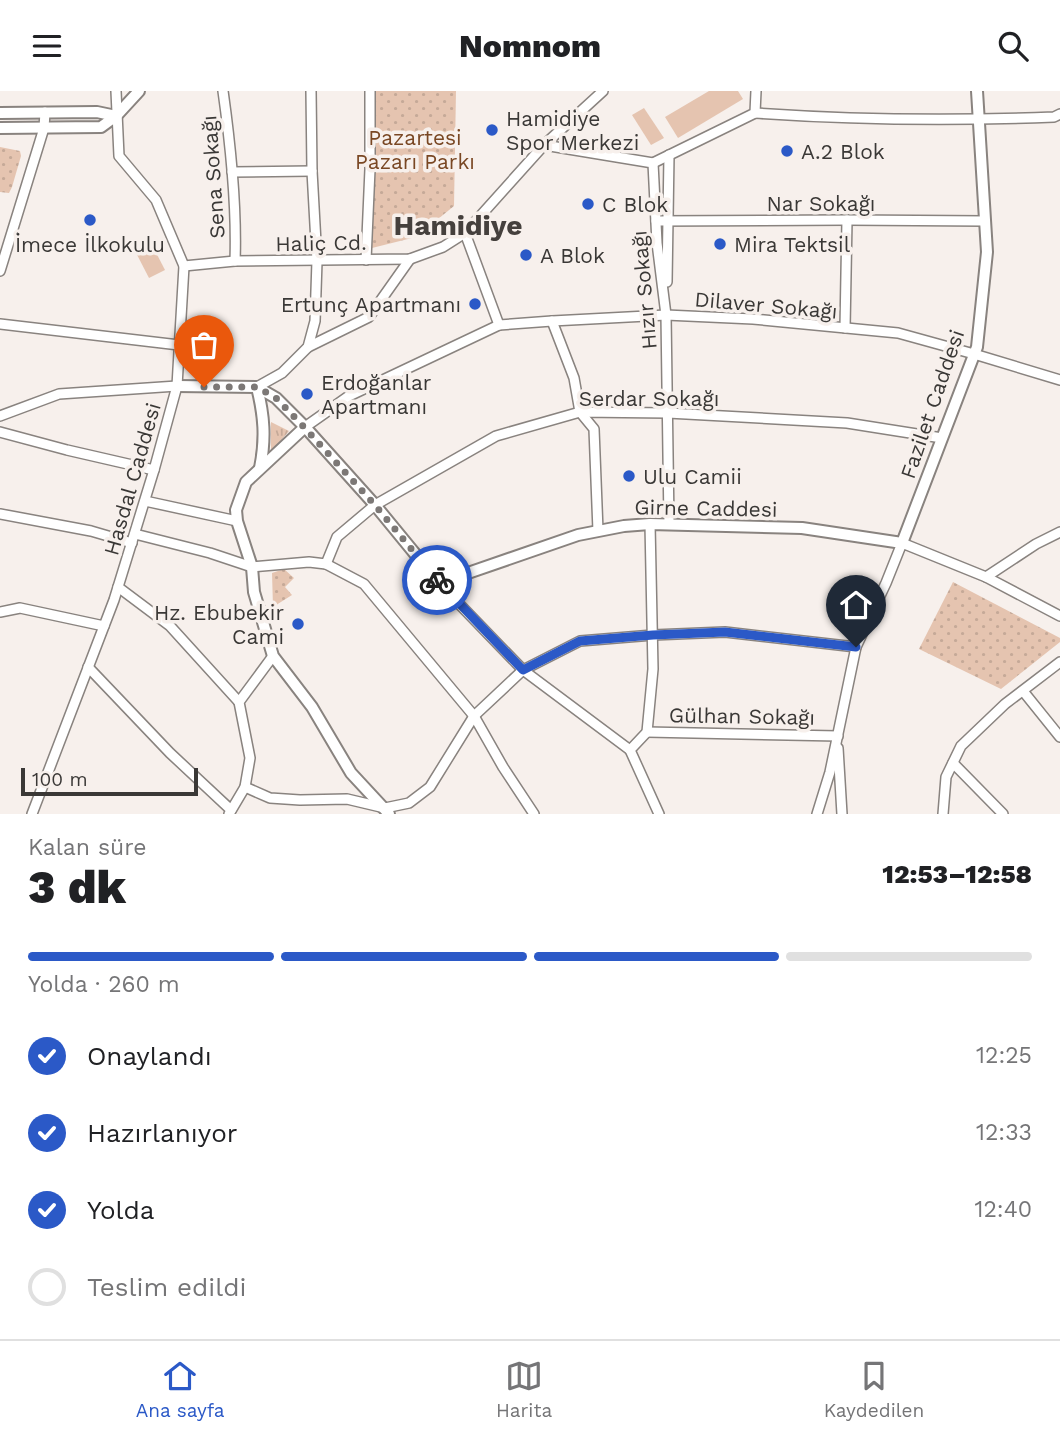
<!DOCTYPE html>
<html lang="tr">
<head>
<meta charset="utf-8">
<style>
  :root { --surface:#fff; --page:#f6f6f6; --text:#202124; --muted:#757577; --line:#e0e0e0; --accent:#2b59c7 }
  body { margin:0; font-family:"Work Sans",sans-serif; background:var(--page); color:var(--text); height:100vh; display:flex; flex-direction:column; font-size:26px; white-space:nowrap }
  * { box-sizing:border-box; margin:0 }
  p { font-size:23px; color:var(--muted) }
  .icon { flex:none; width:38px; height:38px; fill:none; stroke:currentColor; stroke-width:2; stroke-linecap:round; stroke-linejoin:round }
  .map { position:relative; height:723px; overflow:hidden }
  .details { display:flex; flex-direction:column; background:var(--surface); flex:1 }
  .details>* { flex:none }
  .scale { position:absolute; left:21px; bottom:18px; width:177px; box-sizing:border-box; padding-left:7px; border:4px solid #3a3836; border-top:0; font-size:19px; line-height:24px; white-space:nowrap; color:#3a3836; -webkit-text-stroke:5px #f7f0ec; paint-order:stroke }
  .pin { position:absolute; display:grid; place-items:center; width:60px; height:60px; color:#fff; margin:-72px -30px; border-radius:50% 50% 50% 0; rotate:-45deg; box-shadow:0 0 7px #0007 }
  .pin .icon { rotate:45deg }
  .courier { position:absolute; display:grid; place-items:center; width:70px; height:70px; margin:-35px; border:5px solid #2b59c7; border-radius:50%; background:#fff; color:#222; box-shadow:0 2px 9px #0007 }
  .summary em { font-style:normal; font-weight:800 }
  .summary div { display:flex; flex-direction:column-reverse }
  .summary { display:flex; align-items:center; justify-content:space-between; height:119px; padding:0 28px }
  h1 { font-size:46px; font-weight:800; line-height:52px }
  .bar { display:grid; grid-template-columns:repeat(4,1fr); gap:10px 7px; align-content:center; height:84px; padding:0 28px }
  .bar i { height:9px; border-radius:5px; background:var(--line) }
  .bar .active { background:var(--accent) }
  .bar p { grid-column:span 4 }
  ol { padding:0 28px; list-style:none }
  li { display:flex; align-items:center; gap:21px; height:77px }
  li p { margin-inline-start:auto }
  li .icon { padding:7px; border-radius:50%; background:var(--accent); color:#fff; stroke-width:4 }
  li:last-child { color:var(--muted) }
  li i { width:38px; height:38px; border:4px solid var(--line); border-radius:50% }
  header { display:flex; justify-content:space-between; align-items:center; height:91px; padding:0 28px; background:var(--surface); font-size:32px; font-weight:800 }
  .tab-bar { display:flex; justify-content:space-around; align-items:center; height:98px; border-top:2px solid var(--line); background:var(--surface); font-size:19px; color:var(--muted) }
  .tab-bar a { display:grid; justify-items:center; gap:4px }
  .tab-bar .active { color:var(--accent) }
  .map>svg:first-child { display:block }
  .grass { fill:url(#grass-tufts) }
  .park { fill:url(#park-dots) }
  .pitch { fill:#e5c4b0 }
  .lines { fill:none; stroke-linecap:round; stroke-linejoin:round }
  .minor-casing { stroke:#89837f; stroke-width:12 }
  .tertiary-casing { stroke:#89837f; stroke-width:14 }
  .minor { stroke:#fff; stroke-width:9 }
  .tertiary { stroke:#fff; stroke-width:10 }
  .done { stroke:#7c7876; stroke-width:7; stroke-dasharray:0 12.6 }
  .route { stroke:#2b59c7; stroke-width:9 }
  .poi-dot { fill:#2b59c7; stroke:#f7f0ec; stroke-width:2.5 }
  .labels { text-anchor:middle; dominant-baseline:central; stroke-width:7; stroke-linejoin:round; paint-order:stroke }
  .poi-label { font-size:21px; fill:#3a3836; stroke:#f7f0ec; text-anchor:start }
  .park-label { font-size:21px; fill:#794723; stroke:#f7f0ec }
  .street-label { font-size:21px; fill:#3a3836; stroke:#f7f0ec }
  .district-label { font-size:28px; font-weight:bold; fill:#45403d; stroke:#f7f0ec }
</style>
</head>
<body>
<header><svg class="icon" aria-label="menu" viewBox="0 0 24 24"><path d="M4 6h16M4 12h16M4 18h16"/></svg>Nomnom<svg class="icon" aria-label="search" viewBox="0 0 24 24"><circle cx="10" cy="10" r="6"/><path d="M15 15l6 6"/></svg></header>
<div class="map">
<svg width="1060" height="723" viewBox="0 0 1060 723">
  <defs>
    <pattern id="grass-tufts" width="24" height="20" patternUnits="userSpaceOnUse" patternTransform="scale(1.75)"><rect width="24" height="20" fill="#e5c4b0"/><path d="M3 7l-1-3M5 7V3M7 7l1-3M15 17l-1-3M17 17v-4M19 17l1-3" fill="none" stroke="#c5a998"/></pattern>
    <pattern id="park-dots" width="8" height="8" patternUnits="userSpaceOnUse" patternTransform="scale(1.75)"><rect width="8" height="8" fill="#e5c4b0"/><path d="M2 2h.1M6 6h.1" fill="none" stroke="#c5a998" stroke-width="1.8" stroke-linecap="round"/></pattern>
  </defs>
  <rect width="100%" height="100%" fill="#f7f0ec"/>
  <polygon class="grass" points="271,331 289,340 271,361"/>
  <g class="park">
    <polygon points="375,0 456,0 454,115 416,146 372,157"/>
    <polygon points="0,56 20,60 21,65 12,96 9,102 0,101"/>
    <polygon points="284,478 294,487 285,496 292,504 273,516 272,482"/>
    <polygon points="953,491 1060,547 1060,551 1001,598 919,558"/>
  </g>
  <g class="pitch">
    <polygon points="709,0 738,0 743,8 678,47 665,26"/>
    <polygon points="644,17 664,47 651,54 632,24"/>
    <polygon points="149,148 165,179 149,187 133,156"/>
  </g>
  <g class="lines">
    <g class="minor-casing">
      <g id="minor">
        <path d="M223 0C231 57 237 113 235 170"/>
        <path d="M755 22C855 29 954 30 1054 26L1060 23"/>
        <polyline points="544,54 653,72 657,152 666,224 669,433"/>
        <polyline points="653,72 755,22 756,0"/>
        <polyline points="232,81 312,80"/>
        <polyline points="656,130 847,129 985,130"/>
        <polyline points="465,142 499,234"/>
        <polyline points="366,169 370,78 370,0"/>
        <polyline points="184,175 235,170 410,168 443,156 465,142 544,54 603,0"/>
        <polyline points="0,180 44,37 45,21"/>
        <polyline points="667,191 669,64"/>
        <polyline points="552,230 574,287 580,321 594,338 598,440"/>
        <polyline points="0,233 179,254"/>
        <polyline points="845,237 847,129"/>
        <polyline points="308,256 369,226 410,168"/>
        <polyline points="257,296 282,282 308,256 315,230 317,170 312,80 311,0"/>
        <polyline points="0,325 59,303 177,295"/>
        <polyline points="305,336 349,305 499,234 552,230 666,224 753,228 898,242 974,263 1060,289"/>
        <polyline points="0,341 67,359 154,379"/>
        <polyline points="145,410 237,430"/>
        <polyline points="0,423 91,440 132,452"/>
        <polyline points="650,433 653,578 647,641 630,659 659,723"/>
        <polyline points="135,443 210,462 252,476 309,471 326,473 337,446 375,414 496,345 580,321 668,322 847,332 942,347"/>
        <polyline points="326,473 364,493 474,625 503,676 534,723"/>
        <polyline points="986,486 1036,453 1060,441"/>
        <polyline points="439,492 523,579 630,659"/>
        <polyline points="118,496 170,535 239,611"/>
        <polyline points="0,521 20,517 104,535"/>
        <polyline points="88,576 170,662 231,719"/>
        <polyline points="1023,600 1060,646"/>
        <polyline points="647,641 838,645"/>
        <polyline points="838,657 842,723"/>
        <polyline points="953,672 1003,723"/>
        <polyline points="245,696 270,707 300,709 347,708 385,717 409,712 430,696 474,625 523,579 580,550 653,544 725,541 856,556"/>
        <polyline points="32,723 114,509 154,379 177,295 184,175 156,109 119,65 116,0"/>
        <polyline points="229,723 245,696 250,667 239,611 273,565"/>
        <polyline points="817,723 830,681 856,556 886,492 902,452 986,486 1060,525"/>
        <polyline points="943,723 946,686 961,655 1005,613 1060,571"/>
      </g>
    </g>
    <g class="tertiary-casing">
      <g id="tertiary">
        <polyline points="0,22 97,21 116,25"/>
        <polyline points="0,37 101,36 116,25 139,0"/>
        <polyline points="177,295 257,296 276,307 305,336 375,414 439,492 578,444 624,435 650,433 802,437 902,452 977,256 987,161 977,0"/>
        <path d="M257 296C264 325 266 347 260 377"/>
        <polyline points="305,336 246,391 236,419 237,430 252,476 254,501 273,565 312,616 351,682 389,723"/>
      </g>
    </g>
    <use href="#minor" class="minor"/>
    <use href="#tertiary" class="tertiary"/>
  </g>
  <g class="lines">
    <polyline class="done" points="204,296 257,296 276,307 304,336 375,414 437,489"/>
    <polyline class="route" points="437,489 523,579 580,550 653,544 725,541 856,556"/>
  </g>
  <g class="poi-dot">
    <circle cx="492" cy="39" r="7"/>
    <circle cx="787" cy="60" r="7"/>
    <circle cx="588" cy="113" r="7"/>
    <circle cx="90" cy="129" r="7"/>
    <circle cx="720" cy="153" r="7"/>
    <circle cx="526" cy="164" r="7"/>
    <circle cx="475" cy="213" r="7"/>
    <circle cx="307" cy="303" r="7"/>
    <circle cx="629" cy="385" r="7"/>
    <circle cx="298" cy="533" r="7"/>
  </g>
  <g class="labels">
    <g class="poi-label">
      <text x="506" y="27">Hamidiye<tspan x="506" dy="24">Spor Merkezi</tspan></text>
      <text x="801" y="60">A.2 Blok</text>
      <text x="602" y="113">C Blok</text>
      <text x="90" y="153" text-anchor="middle">İmece İlkokulu</text>
      <text x="734" y="153">Mira Tektsil</text>
      <text x="540" y="164">A Blok</text>
      <text x="461" y="213" text-anchor="end">Ertunç Apartmanı</text>
      <text x="321" y="291">Erdoğanlar<tspan x="321" dy="24">Apartmanı</tspan></text>
      <text x="643" y="385">Ulu Camii</text>
      <text x="284" y="521" text-anchor="end">Hz. Ebubekir<tspan x="284" dy="24">Cami</tspan></text>
    </g>
    <g class="park-label">
      <text x="415" y="46">Pazartesi<tspan x="415" dy="24">Pazarı Parkı</tspan></text>
    </g>
    <g class="street-label">
      <text transform="translate(213 86) rotate(-94)">Sena Sokağı</text>
      <text x="821" y="112">Nar Sokağı</text>
      <text transform="translate(321 152) rotate(-1)">Haliç Cd.</text>
      <text transform="translate(644 199) rotate(-95)">Hızır Sokağı</text>
      <text transform="translate(766 214) rotate(5)">Dilaver Sokağı</text>
      <text x="649" y="307">Serdar Sokağı</text>
      <text transform="translate(932 313) rotate(-71)">Fazilet Caddesi</text>
      <text transform="translate(132 388) rotate(-74)">Hasdal Caddesi</text>
      <text transform="translate(706 417) rotate(1)">Girne Caddesi</text>
      <text transform="translate(742 625) rotate(1)">Gülhan Sokağı</text>
    </g>
    <g class="district-label">
      <text x="458" y="134">Hamidiye</text>
    </g>
  </g>
</svg>
<div class="scale">100 m</div>
<div class="pin" style="left:204px;top:296px;background:#ea580c"><svg class="icon" aria-label="bag" viewBox="0 0 24 24"><path d="M5 8h14l-1 12H6zM9 8a3 3 0 0 1 6 0"/></svg></div>
<div class="pin" style="left:856px;top:556px;background:#1f2937"><svg class="icon" aria-label="home" viewBox="0 0 24 24"><path d="M3 11l9-7 9 7M6 9v11h12V9"/></svg></div>
<div class="courier" style="left:437px;top:489px"><svg class="icon" aria-label="bike" viewBox="0 0 24 24"><circle cx="6" cy="16" r="4"/><circle cx="18" cy="16" r="4"/><path d="M6 16l4-8h5l3 8M10 8l3 8H6M13 5h3"/></svg></div>
</div>
<section class="details">
<div class="summary"><div><h1>3 dk</h1><p>Kalan süre</p></div><em>12:53–12:58</em></div>
<div class="bar"><i class="active"></i><i class="active"></i><i class="active"></i><i></i><p>Yolda · 260 m</p></div>
<ol>
<li><svg class="icon" aria-label="check" viewBox="0 0 24 24"><path d="M5 12l5 5 9-10"/></svg>Onaylandı<p>12:25</p></li>
<li><svg class="icon" aria-label="check" viewBox="0 0 24 24"><path d="M5 12l5 5 9-10"/></svg>Hazırlanıyor<p>12:33</p></li>
<li><svg class="icon" aria-label="check" viewBox="0 0 24 24"><path d="M5 12l5 5 9-10"/></svg>Yolda<p>12:40</p></li>
<li><i></i>Teslim edildi</li>
</ol>
</section>
<nav class="tab-bar">
<a class="active"><svg class="icon" aria-label="home" viewBox="0 0 24 24"><path d="M3 11l9-7 9 7M6 9v11h12V9"/></svg>Ana sayfa</a>
<a><svg class="icon" aria-label="map" viewBox="0 0 24 24"><path d="M3 6l6-2 6 2 6-2v14l-6 2-6-2-6 2zM9 4v14M15 6v14"/></svg>Harita</a>
<a><svg class="icon" aria-label="saved" viewBox="0 0 24 24"><path d="M7 4h10v16l-5-4-5 4z"/></svg>Kaydedilen</a>
</nav>
</body>
</html>
